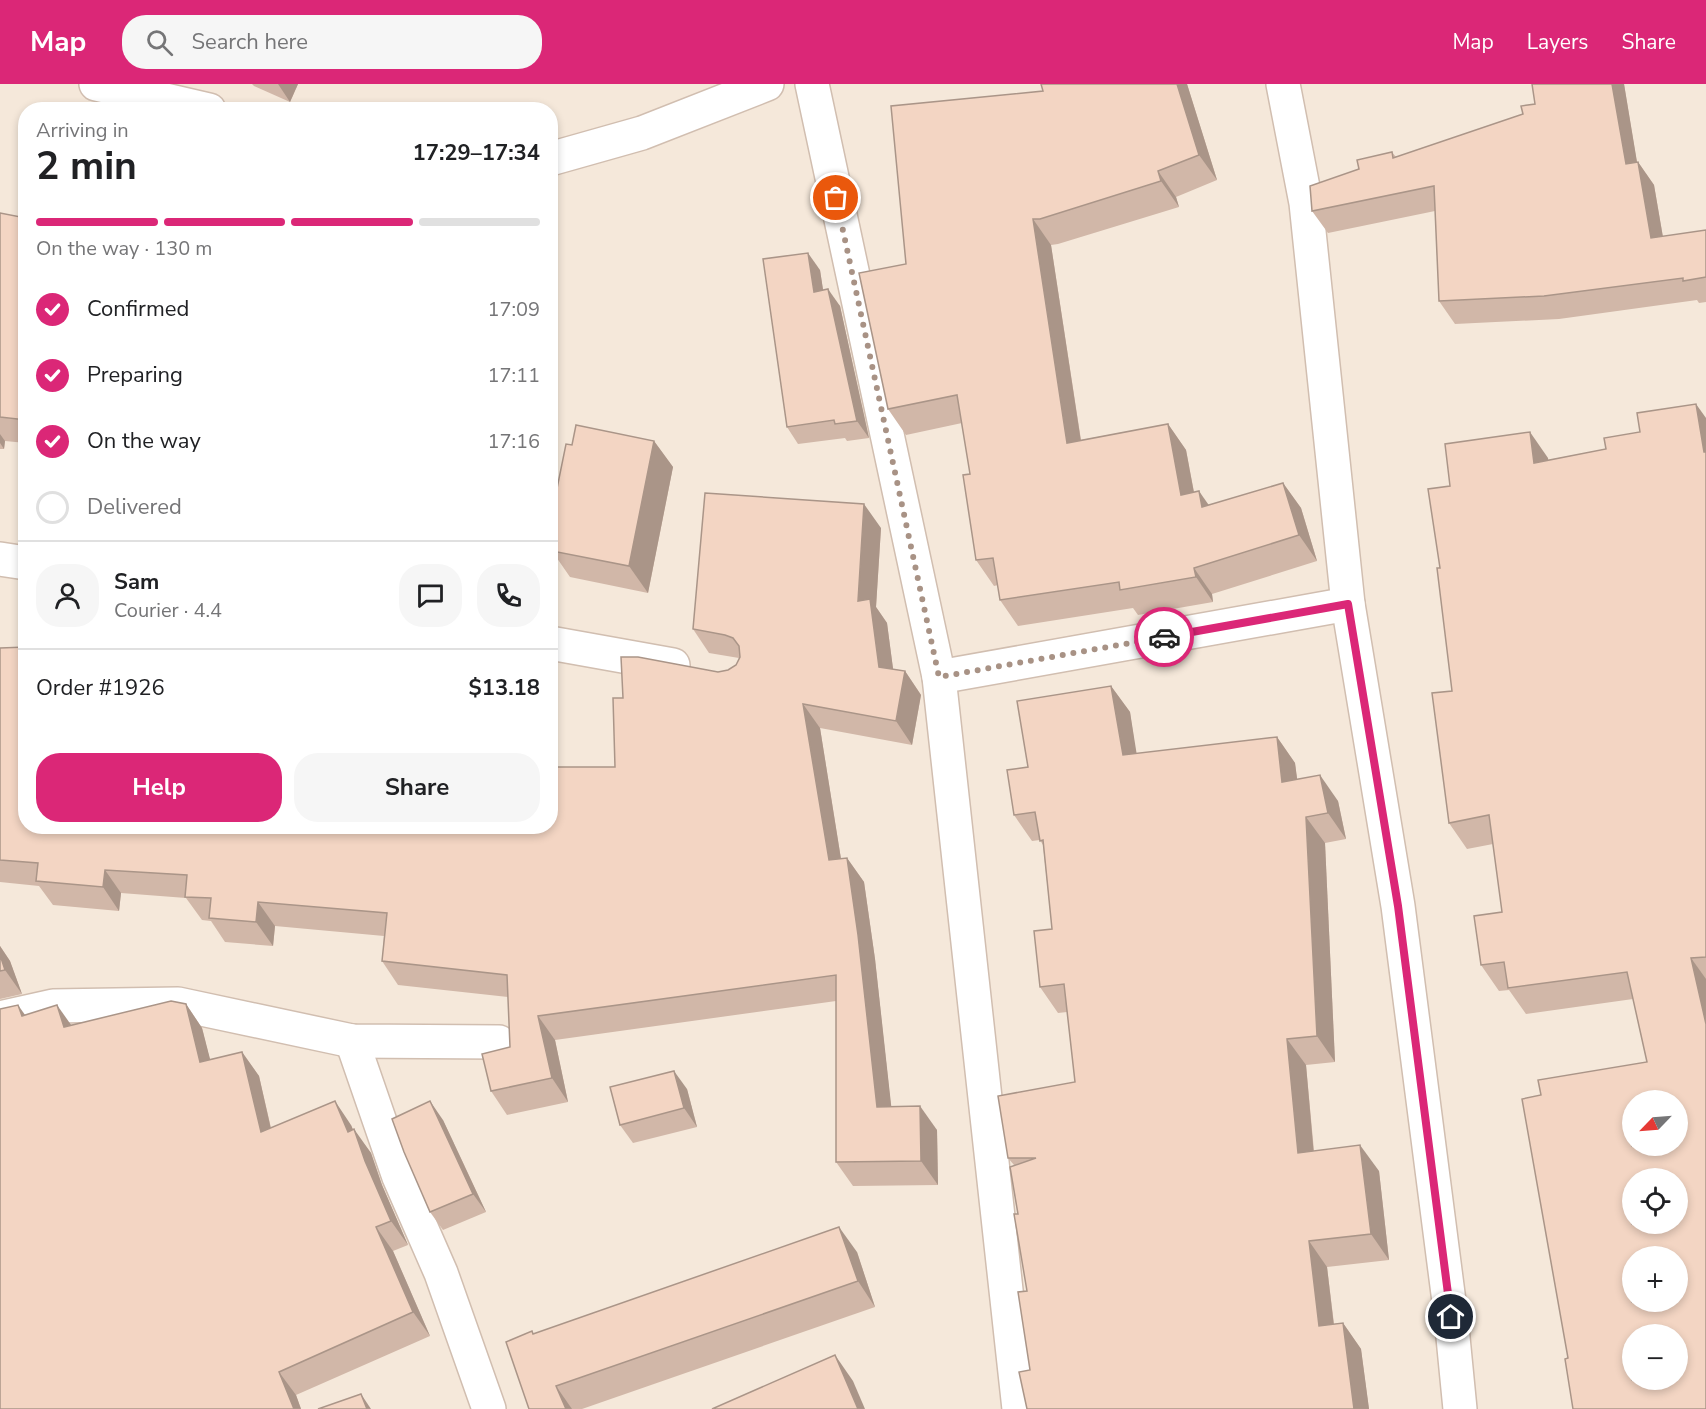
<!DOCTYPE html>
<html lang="en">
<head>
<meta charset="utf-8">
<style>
  :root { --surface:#fff; --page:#f6f6f6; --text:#202124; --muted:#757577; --line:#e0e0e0; --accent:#db2777 }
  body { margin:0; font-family:"Nunito Sans",sans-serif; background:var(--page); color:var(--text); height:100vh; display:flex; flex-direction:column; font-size:22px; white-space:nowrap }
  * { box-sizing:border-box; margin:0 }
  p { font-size:20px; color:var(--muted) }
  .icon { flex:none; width:33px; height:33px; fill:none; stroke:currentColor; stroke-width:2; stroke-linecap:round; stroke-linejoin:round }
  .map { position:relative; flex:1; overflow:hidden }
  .drawer { position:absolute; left:18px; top:18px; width:540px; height:732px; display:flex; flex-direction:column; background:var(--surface); border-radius:24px; box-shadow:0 3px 9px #0003 }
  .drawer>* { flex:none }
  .needle { width:39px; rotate:245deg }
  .controls { position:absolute; left:1622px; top:1006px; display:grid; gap:12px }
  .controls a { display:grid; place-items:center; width:66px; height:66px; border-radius:50%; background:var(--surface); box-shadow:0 3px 9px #0003; font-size:30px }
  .pin { position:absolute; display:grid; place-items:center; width:51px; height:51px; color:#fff; margin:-26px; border:3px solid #fff; border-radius:50%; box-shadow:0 2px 6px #0007 }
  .courier { position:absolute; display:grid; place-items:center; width:60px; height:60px; margin:-30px; border:4px solid #db2777; border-radius:50%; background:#fff; color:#222; box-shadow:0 2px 8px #0007 }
  .headline em { font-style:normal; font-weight:700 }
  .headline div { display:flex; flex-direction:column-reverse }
  .headline { display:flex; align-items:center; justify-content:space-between; height:102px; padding:0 18px }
  h1 { font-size:39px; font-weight:700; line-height:45px }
  .bar { display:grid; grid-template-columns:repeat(4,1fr); gap:9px 6px; align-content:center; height:72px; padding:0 18px }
  .bar i { height:8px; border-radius:4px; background:var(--line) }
  .bar .on { background:var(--accent) }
  .bar p { grid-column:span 4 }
  .line { display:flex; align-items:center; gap:15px; padding:0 18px; border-top:2px solid var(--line) }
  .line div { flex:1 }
  .round { display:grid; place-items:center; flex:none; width:63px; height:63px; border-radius:24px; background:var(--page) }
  ol { padding:0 18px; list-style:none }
  li { display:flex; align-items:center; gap:18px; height:66px }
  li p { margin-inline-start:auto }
  li .icon { padding:6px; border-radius:50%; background:var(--accent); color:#fff; stroke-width:4 }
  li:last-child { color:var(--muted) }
  li i { width:33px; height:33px; border:3px solid var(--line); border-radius:50% }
  .action { display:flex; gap:12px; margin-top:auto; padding:12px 18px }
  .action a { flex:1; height:69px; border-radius:24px; background:var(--accent); color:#fff; font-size:24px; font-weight:700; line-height:69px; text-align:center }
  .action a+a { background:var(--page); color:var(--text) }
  header { display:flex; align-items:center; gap:36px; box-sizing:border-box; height:84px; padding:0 30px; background:var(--accent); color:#fff }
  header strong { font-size:28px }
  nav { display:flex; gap:33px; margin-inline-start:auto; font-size:21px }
  .search { width:420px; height:54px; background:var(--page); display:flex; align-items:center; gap:15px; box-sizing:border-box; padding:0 21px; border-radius:24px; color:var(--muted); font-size:22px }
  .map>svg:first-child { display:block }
  .residential { fill:#f5e8da; fill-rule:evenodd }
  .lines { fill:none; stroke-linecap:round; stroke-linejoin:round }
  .minor-casing { stroke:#d1beb0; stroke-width:36 }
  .minor { stroke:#fff; stroke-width:33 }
  .wall { fill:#d1b7a8 }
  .shaded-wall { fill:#aa9588 }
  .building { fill:#f3d5c3; stroke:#aa9588; stroke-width:1.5; fill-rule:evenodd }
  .done { stroke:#a89285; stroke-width:6; stroke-dasharray:0 10.8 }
  .route { stroke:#db2777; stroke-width:8 }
</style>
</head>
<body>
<header>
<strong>Map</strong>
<div class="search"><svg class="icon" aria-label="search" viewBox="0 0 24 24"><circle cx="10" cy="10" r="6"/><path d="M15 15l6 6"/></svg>Search here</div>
<nav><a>Map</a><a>Layers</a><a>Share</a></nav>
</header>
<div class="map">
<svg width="1706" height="1325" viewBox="0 0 1706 1325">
  <rect width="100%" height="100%" fill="#fdf6ec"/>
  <path class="residential" d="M0 0H1706V1325H0ZM26 26H550V742H26ZM1632 1017H1677V1062H1632ZM1632 1095H1677V1140H1632ZM1632 1173H1677V1218H1632ZM1632 1251H1677V1296H1632Z"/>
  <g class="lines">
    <g class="minor-casing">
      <g id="minor">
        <polyline points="96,0 209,26"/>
        <polyline points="812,0 939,593 1019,1325"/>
        <polyline points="1283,0 1306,119 1348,520 1398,822 1451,1233 1460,1325"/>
        <polyline points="550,75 642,49 767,0"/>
        <polyline points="0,475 26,479"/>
        <polyline points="550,559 673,581"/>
        <polyline points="939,593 1348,520"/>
        <polyline points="0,934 53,922 178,920 352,957 499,958"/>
        <polyline points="352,957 399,1093 441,1189 489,1325"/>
      </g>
    </g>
    <use href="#minor" class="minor"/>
  </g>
  <g class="wall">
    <polygon points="252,0 298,0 290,18 254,2"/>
    <polygon points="1187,0 1217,96 1176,113 1179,123 1058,160 1051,161 1081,356 1168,340 1186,366 1194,408 1209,421 1283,399 1301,424 1317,477 1212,510 1213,518 1138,531 1133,524 1018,542 1000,516 998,501 994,502 976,476 970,390 962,339 906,351 888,325 906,180"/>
    <polygon points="1532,0 1624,0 1637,79 1638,78 1654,101 1663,153 1706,146 1706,218 1699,219 1697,216 1559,235 1455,240 1439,217 1435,127 1328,149 1312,127 1359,85 1392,68 1396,73 1523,30 1535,20"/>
    <polygon points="0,129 26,134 26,359 5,357 4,365 0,365"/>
    <polygon points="820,186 823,206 840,222 869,354 847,357 845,354 798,360 787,343"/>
    <polygon points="1706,334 1706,1325 1568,1274 1541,1011 1647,978 1633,915 1526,930 1509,906 1499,907 1481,881 1502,828 1493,760 1467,765 1449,739 1452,607 1440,484 1450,402 1548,374 1548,376 1606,365 1640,348"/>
    <polygon points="654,357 673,383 648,509 570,493 552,467 555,452 550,446 550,439 572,361"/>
    <polygon points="881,444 876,523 887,539 893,585 905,587 921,611 912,661 820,644 841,775 847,774 864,798 875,875 891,1023 937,1046 938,1101 853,1102 836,1078 836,917 555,956 568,1018 507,1031 491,1007 510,963 508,913 398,901 382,877 384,852 275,842 273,862 225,858 211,837 202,836 186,814 121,809 119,827 53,821 39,802 0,798 0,564 26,742 615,683 623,614 718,588 728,586 736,581 739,574 709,569 693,545"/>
    <polygon points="1111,602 1130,628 1136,670 1277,653 1295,679 1297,695 1338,717 1346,755 1325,759 1335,978 1306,981 1314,1067 1379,1087 1389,1176 1327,1183 1334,1240 1343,1239 1361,1265 1369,1325 1027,1325 1030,1286 1027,1207 1018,1130 1014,1081 1008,1074 1075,998 1067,928 1058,929 1040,903 1052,845 1043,761 1040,756 1032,757 1014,731 1028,683"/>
    <polygon points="0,862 10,877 22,910 0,915"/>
    <polygon points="186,920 202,944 210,976 242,968 259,992 271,1044 351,1041 353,1046 371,1069 382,1101 408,1161 393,1167 430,1252 296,1311 301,1325 0,1325 25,931 71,941"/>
    <polygon points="687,1005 697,1043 633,1059 620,1041"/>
    <polygon points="443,1036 486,1128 443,1146 430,1128"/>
    <polygon points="857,1168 875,1223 582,1325 529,1325 534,1250"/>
  </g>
  <g class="shaded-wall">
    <polygon points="278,0 298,0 290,18"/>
    <polygon points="1177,0 1187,0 1217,96 1199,71"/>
    <polygon points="1612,0 1624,0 1641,102 1626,80"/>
    <polygon points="1638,78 1654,101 1667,177 1651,154"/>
    <polygon points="1158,87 1176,113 1179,123 1161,97"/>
    <polygon points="1033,135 1051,161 1085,384 1067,359"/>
    <polygon points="808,169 820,186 826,225 814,208"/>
    <polygon points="828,205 840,222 869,354 857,337"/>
    <polygon points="1696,320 1706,334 1706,371 1704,368"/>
    <polygon points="1168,340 1186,366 1199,436 1181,411"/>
    <polygon points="1530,348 1548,374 1552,405 1534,379"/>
    <polygon points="0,350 5,357 4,365 0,359"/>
    <polygon points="654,357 673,383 648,509 629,482"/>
    <polygon points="1283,399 1301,424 1317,477 1299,451"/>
    <polygon points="1199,407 1217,433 1202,423"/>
    <polygon points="864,420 881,444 876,523 887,539 896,607 879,583 858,517"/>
    <polygon points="1194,484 1212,510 1213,518 1196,493"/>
    <polygon points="905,587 921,611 912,661 896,637"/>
    <polygon points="1111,602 1130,628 1141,697 1123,671"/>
    <polygon points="803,620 820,644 845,800 829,776"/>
    <polygon points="1277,653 1295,679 1301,724 1282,698"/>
    <polygon points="1320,691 1338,717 1346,755 1328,729"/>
    <polygon points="1306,733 1325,759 1335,978 1317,952"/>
    <polygon points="847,774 864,798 875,875 894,1047 877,1023"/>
    <polygon points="105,786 121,809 119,827 103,803"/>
    <polygon points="258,818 275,842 273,862 256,838"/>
    <polygon points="0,862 10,877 22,910 5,886 0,871"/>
    <polygon points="1691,874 1706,895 1706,940"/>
    <polygon points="186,920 202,944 217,1002 200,978"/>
    <polygon points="18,921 35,945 22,932"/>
    <polygon points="57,921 74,945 64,943"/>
    <polygon points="538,932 555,956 568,1018 552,994"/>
    <polygon points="1287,955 1306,981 1316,1095 1298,1069"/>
    <polygon points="242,968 259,992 277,1072 261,1048"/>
    <polygon points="674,987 687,1005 697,1043 684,1024"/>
    <polygon points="335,1017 351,1041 358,1057 354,1045 371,1069 382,1101 408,1161 391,1137 348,1048"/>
    <polygon points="430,1017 443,1036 486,1128 473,1110"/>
    <polygon points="920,1022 937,1046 938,1101 921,1077"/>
    <polygon points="1360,1061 1379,1087 1389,1176 1371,1150"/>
    <polygon points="376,1143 393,1167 430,1252 413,1228"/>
    <polygon points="839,1143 857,1168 875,1223 858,1197"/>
    <polygon points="1309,1157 1327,1183 1337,1268 1319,1242"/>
    <polygon points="1343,1239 1361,1265 1369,1325 1354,1325"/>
    <polygon points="835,1271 853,1297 865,1325 858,1325"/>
    <polygon points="279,1288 296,1311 301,1325 294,1325"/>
    <polygon points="556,1302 572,1325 566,1325"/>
    <polygon points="361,1310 371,1325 367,1325"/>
  </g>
  <g class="building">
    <polygon points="1041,0 1177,0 1199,71 1158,87 1161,97 1040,135 1033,135 1067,359 1168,340 1181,411 1199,407 1202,423 1283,399 1299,451 1194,484 1196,493 1120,506 1119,498 1000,516 993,474 976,476 963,391 970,390 957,311 888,325 859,189 906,180 891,22 1043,7"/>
    <polygon points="1532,0 1612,0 1626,80 1638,78 1651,154 1706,146 1706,193 1683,197 1683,194 1544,212 1439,217 1434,102 1312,127 1310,102 1359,85 1357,76 1392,68 1393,74 1523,30 1521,22 1535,20"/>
    <polygon points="0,129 26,134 26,336 0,333"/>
    <polygon points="808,169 814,208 828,205 857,337 835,340 834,336 787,343 763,175"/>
    <path d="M1696 320 1704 368H1706V873L1691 874 1706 940V1325H1573L1565 1275 1568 1274 1522 1015 1541 1011 1538 996 1647 978 1627 888 1508 904 1504 878 1481 881 1474 832 1502 828 1489 731 1449 739 1432 609 1452 607 1437 484H1440L1428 405 1450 402 1445 360 1530 348 1534 379 1606 365 1604 354 1640 348 1637 329ZM1632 1017H1677V1062H1632ZM1632 1095H1677V1140H1632ZM1632 1173H1677V1218H1632ZM1632 1251H1677V1296H1632Z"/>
    <polygon points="576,341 654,357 629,482 552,467 556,445 550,444 550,439 566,360 572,361"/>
    <polygon points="705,409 864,420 858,517 870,515 879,583 905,587 896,637 803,620 829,776 847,774 858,851 877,1023 920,1022 921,1077 836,1078 836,891 538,932 552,994 491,1007 482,970 510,963 507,891 382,877 387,829 258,818 256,838 209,834 211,814 185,813 187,791 105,786 103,803 36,797 38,779 0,776 0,564 26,563 26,742 550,742 550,683 615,683 613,614 623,614 621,573 638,573 718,588 728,586 736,581 740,573 739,562 733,554 725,551 693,545"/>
    <polygon points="1111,602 1123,671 1277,653 1282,698 1320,691 1328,729 1306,733 1317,952 1287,955 1298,1069 1360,1061 1371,1150 1309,1157 1319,1242 1343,1239 1354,1325 1027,1325 1019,1288 1030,1286 1018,1208 1027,1207 1014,1130 1018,1130 1010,1083 1036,1074 1008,1074 998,1012 1075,998 1064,900 1040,903 1034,847 1052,845 1043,756 1040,757 1035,728 1014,731 1007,686 1028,683 1017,617"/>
    <polygon points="0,871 5,886 0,887"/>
    <polygon points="171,917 186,920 200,978 242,968 261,1048 335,1017 348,1048 354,1045 365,1077 391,1137 376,1143 413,1228 279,1288 294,1325 0,1325 0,925 18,921 22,932 57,921 64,943"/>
    <polygon points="674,987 684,1024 620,1041 610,1003"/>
    <polygon points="430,1017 473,1110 430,1128 404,1068 392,1035"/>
    <polygon points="839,1143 858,1197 556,1302 566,1325 529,1325 506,1258 532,1247 533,1250"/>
    <polygon points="835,1271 858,1325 712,1325"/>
    <polygon points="361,1310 367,1325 318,1325"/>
  </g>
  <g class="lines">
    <polyline class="done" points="836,114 939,593 1164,553"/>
    <polyline class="route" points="1164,553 1348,520 1398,822 1451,1233"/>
  </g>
</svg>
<div class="controls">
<a><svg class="needle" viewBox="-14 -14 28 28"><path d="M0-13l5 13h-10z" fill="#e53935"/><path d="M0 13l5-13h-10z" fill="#757577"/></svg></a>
<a><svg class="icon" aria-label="locate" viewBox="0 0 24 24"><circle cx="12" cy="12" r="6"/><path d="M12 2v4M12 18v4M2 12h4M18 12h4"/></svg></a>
<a>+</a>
<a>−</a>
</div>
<div class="pin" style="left:836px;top:114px;background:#ea580c"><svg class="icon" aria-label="bag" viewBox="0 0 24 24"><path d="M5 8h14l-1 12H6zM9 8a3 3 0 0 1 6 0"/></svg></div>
<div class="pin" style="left:1451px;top:1233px;background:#1f2937"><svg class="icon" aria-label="home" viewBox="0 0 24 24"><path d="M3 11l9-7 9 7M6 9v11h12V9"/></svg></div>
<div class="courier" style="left:1164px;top:553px"><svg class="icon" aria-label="car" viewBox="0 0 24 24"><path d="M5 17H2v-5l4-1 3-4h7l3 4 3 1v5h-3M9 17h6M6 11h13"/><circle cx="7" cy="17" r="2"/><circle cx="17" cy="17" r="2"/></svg></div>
<section class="drawer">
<div class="headline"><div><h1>2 min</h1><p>Arriving in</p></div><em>17:29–17:34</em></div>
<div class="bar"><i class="on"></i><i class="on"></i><i class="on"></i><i></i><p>On the way · 130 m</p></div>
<ol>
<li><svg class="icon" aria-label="check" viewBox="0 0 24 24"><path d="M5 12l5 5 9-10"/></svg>Confirmed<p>17:09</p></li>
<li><svg class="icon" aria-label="check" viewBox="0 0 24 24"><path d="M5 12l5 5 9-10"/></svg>Preparing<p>17:11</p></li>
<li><svg class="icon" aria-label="check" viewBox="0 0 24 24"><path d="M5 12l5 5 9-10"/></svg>On the way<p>17:16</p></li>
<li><i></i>Delivered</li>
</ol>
<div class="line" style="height:108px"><a class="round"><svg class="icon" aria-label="person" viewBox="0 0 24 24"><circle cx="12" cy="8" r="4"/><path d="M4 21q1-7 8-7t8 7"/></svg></a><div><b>Sam</b><p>Courier · 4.4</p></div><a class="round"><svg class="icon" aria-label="chat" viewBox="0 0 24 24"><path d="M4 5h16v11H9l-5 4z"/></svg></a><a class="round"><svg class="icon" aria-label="phone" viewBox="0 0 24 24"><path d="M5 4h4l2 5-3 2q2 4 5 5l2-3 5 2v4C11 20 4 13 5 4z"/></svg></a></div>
<div class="line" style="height:78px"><div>Order #1926</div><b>$13.18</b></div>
<div class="action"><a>Help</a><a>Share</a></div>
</section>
</div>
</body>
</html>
